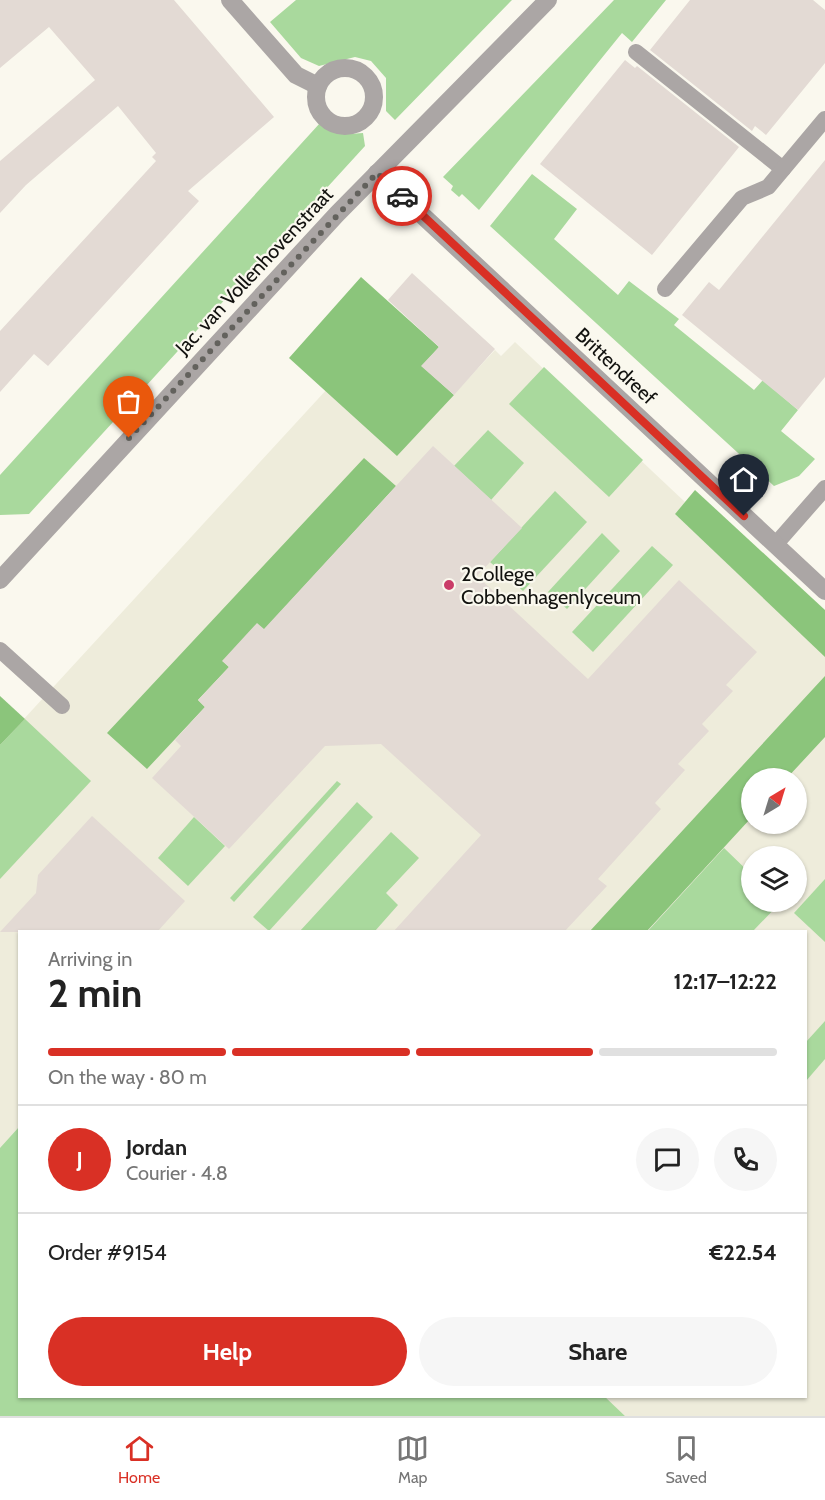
<!DOCTYPE html>
<html lang="en">
<head>
<meta charset="utf-8">
<style>
  :root { --surface:#fff; --page:#f6f6f6; --text:#222; --muted:#767676; --line:#e0e0e0; --accent:#d93025 }
  body { margin:0; font-family:Cabin,sans-serif; background:var(--page); color:var(--text); height:100vh; display:flex; flex-direction:column; font-size:22px; white-space:nowrap }
  * { box-sizing:border-box; margin:0 }
  p { font-size:20px; color:var(--muted) }
  .icon { flex:none; width:33px; height:33px; fill:none; stroke:currentColor; stroke-width:2; stroke-linecap:round; stroke-linejoin:round }
  .map { position:relative; flex:1; overflow:hidden }
  .sheet { position:absolute; left:18px; top:930px; width:789px; height:468px; display:flex; flex-direction:column; background:var(--surface); border-radius:0px; box-shadow:0 2px 4px #0004 }
  .sheet>* { flex:none }
  .needle { width:39px; rotate:38deg }
  .tools { position:absolute; left:741px; top:768px; display:grid; gap:12px }
  .tools a { display:grid; place-items:center; width:66px; height:66px; border-radius:50%; background:var(--surface); box-shadow:0 2px 4px #0004; font-size:30px }
  .pin { position:absolute; display:grid; place-items:center; width:51px; height:51px; color:#fff; margin:-62px -26px; border-radius:50% 50% 50% 0; rotate:-45deg; box-shadow:0 0 6px #0007 }
  .pin .icon { rotate:45deg }
  .courier { position:absolute; display:grid; place-items:center; width:60px; height:60px; margin:-30px; border:4px solid #d93025; border-radius:50%; background:#fff; color:#222; box-shadow:0 2px 8px #0007 }
  .head em { font-style:normal; font-weight:700 }
  .head div { display:flex; flex-direction:column-reverse }
  .head { display:flex; align-items:center; justify-content:space-between; height:102px; padding:0 30px }
  h1 { font-size:39px; font-weight:700; line-height:45px }
  .bar { display:grid; grid-template-columns:repeat(4,1fr); gap:9px 6px; align-content:center; height:72px; padding:0 30px }
  .bar i { height:8px; border-radius:4px; background:var(--line) }
  .bar .selected { background:var(--accent) }
  .bar p { grid-column:span 4 }
  .line { display:flex; align-items:center; gap:15px; padding:0 30px; border-top:2px solid var(--line) }
  .line div { flex:1 }
  .round { display:grid; place-items:center; flex:none; width:63px; height:63px; border-radius:32px; background:var(--page) }
  .action { display:flex; gap:12px; margin-top:auto; padding:12px 30px }
  .action a { flex:1; height:69px; border-radius:36px; background:var(--accent); color:#fff; font-size:24px; font-weight:700; line-height:69px; text-align:center }
  .action a+a { background:var(--page); color:var(--text) }
  .menu { display:flex; justify-content:space-around; align-items:center; height:84px; border-top:2px solid var(--line); background:var(--surface); font-size:16px; color:var(--muted) }
  .menu a { display:grid; justify-items:center; gap:3px }
  .menu .selected { color:var(--accent) }
  .map>svg:first-child { display:block }
  .built { fill:#eeecdb; fill-rule:evenodd }
  .green { fill:#a9d99d }
  .forest { fill:#8bc57b }
  .building { fill:#e3dad4 }
  .lines { fill:none; stroke-linecap:round; stroke-linejoin:round }
  .lane { stroke:#aba6a5; stroke-width:16 }
  .street { stroke:#aba6a5; stroke-width:18 }
  .done { stroke:#63625d; stroke-width:6; stroke-dasharray:0 10.8 }
  .route { stroke:#d93025; stroke-width:8 }
  .poi-dot { fill:#ca3c68; stroke:#faf8ee; stroke-width:2 }
  .labels { text-anchor:middle; dominant-baseline:central; stroke-width:4.5; stroke-linejoin:round; paint-order:stroke }
  .street-label { font-size:20px; fill:#12120f; stroke:#faf8ee }
  .poi-label { font-size:20px; fill:#12120f; stroke:#faf8ee; text-anchor:start }
</style>
</head>
<body>
<div class="map">
<svg width="825" height="1416" viewBox="0 0 825 1416">
  <rect width="100%" height="100%" fill="#faf8ee"/>
  <path class="built" d="M515 342 685 502 675 514 825 656V1416H625L604 1397 806 1396V932H20L19 1316 0 1338V745L340 375 453 395 495 350 501 356ZM752 778H796V824H752ZM752 856H796V902H752Z"/>
  <g class="green">
    <polygon points="296,0 512,0 395,120 386,111 386,78 371,61 355,57 319,66 301,58 270,22"/>
    <polygon points="614,0 666,0 632,42 622,33 479,210 462,194 459,197 451,190 453,186 443,177"/>
    <path d="M320 123C335 134 345 135 363 133L365 146 29 514 0 515V475Z"/>
    <polygon points="532,174 577,209 554,239 618,295 629,281 679,319 674,325 754,390 763,380 798,410 781,431 815,459 799,476 774,486 490,226"/>
    <polygon points="544,367 643,460 609,497 509,404"/>
    <polygon points="488,430 524,463 491,500 454,466"/>
    <polygon points="555,491 587,522 523,591 490,562"/>
    <polygon points="602,533 620,551 567,609 548,592"/>
    <polygon points="652,546 673,565 593,652 572,632"/>
    <polygon points="25,719 91,781 0,879 0,745"/>
    <polygon points="337,781 341,784 234,902 230,898"/>
    <polygon points="357,802 373,817 269,931 253,917"/>
    <polygon points="194,817 225,846 188,886 158,858"/>
    <polygon points="391,832 419,858 386,893 398,905 375,931 300,931"/>
    <polygon points="724,848 751,874 752,902 781,902 753,931 647,932"/>
    <polygon points="825,879 825,942 794,913"/>
    <polygon points="825,1021 825,1059 806,1081 806,1042"/>
    <polygon points="19,1127 20,1396 604,1396 625,1416 0,1416 0,1148"/>
  </g>
  <g class="forest">
    <polygon points="361,277 439,347 422,366 454,395 397,456 289,358"/>
    <polygon points="364,458 396,486 264,630 223,661 229,667 198,700 205,707 147,769 107,733"/>
    <polygon points="695,490 825,610 825,657 675,514"/>
    <polygon points="825,676 825,737 787,778 752,778 751,818 647,931 590,931"/>
    <polygon points="0,696 25,719 0,745"/>
  </g>
  <g class="building">
    <polygon points="0,0 174,0 274,117 188,191 199,201 48,366 34,354 0,392 0,331 156,161 152,157 156,153 118,106 26,185 0,213 0,161 95,80 49,27 0,68"/>
    <polygon points="690,0 813,0 825,10 825,63 766,135 755,126 752,131 650,50"/>
    <polygon points="625,60 635,68 637,66 739,147 652,255 540,164"/>
    <polygon points="825,160 825,377 798,410 682,315 709,282 719,290"/>
    <polygon points="412,273 495,349 454,395 421,366 439,347 388,300"/>
    <polygon points="433,446 522,528 477,576 588,679 679,580 757,652 726,685 733,691 702,724 709,731 678,764 685,770 655,803 661,809 598,879 607,886 564,932 393,932 481,835 381,744 325,746 229,849 152,778 181,746 175,740 205,707 198,700 229,667 222,661 257,623 264,629"/>
    <polygon points="92,816 185,901 157,932 0,932 36,893 38,875"/>
  </g>
  <g class="lines">
    <g class="lane">
      <polyline points="636,52 783,169"/>
      <polyline points="665,289 742,198 768,187 825,119"/>
      <polyline points="775,545 825,488"/>
      <polyline points="0,650 62,706"/>
    </g>
    <g class="street">
      <polyline points="230,0 296,75 318,86"/>
      <circle cx="345" cy="97" r="29"/>
      <polyline points="377,173 825,591"/>
      <polyline points="0,580 337,214 548,0"/>
    </g>
  </g>
  <g class="lines">
    <polyline class="done" points="129,438 377,173 402,196"/>
    <polyline class="route" points="402,196 744,516"/>
  </g>
  <circle class="poi-dot" cx="449" cy="585" r="6"/>
  <g class="labels">
    <g class="street-label">
      <text transform="translate(254 271) rotate(-47)">Jac. van Vollenhovenstraat</text>
      <text transform="translate(616 366) rotate(43)">Brittendreef</text>
    </g>
    <g class="poi-label">
      <text x="461" y="574">2College<tspan x="461" dy="23">Cobbenhagenlyceum</tspan></text>
    </g>
  </g>
</svg>
<div class="tools">
<a><svg class="needle" viewBox="-14 -14 28 28"><path d="M0-13l5 13h-10z" fill="#e53935"/><path d="M0 13l5-13h-10z" fill="#767676"/></svg></a>
<a><svg class="icon" aria-label="layers" viewBox="0 0 24 24"><path d="M12 4l9 5-9 5-9-5zM3 14l9 5 9-5"/></svg></a>
</div>
<div class="pin" style="left:129px;top:438px;background:#ea580c"><svg class="icon" aria-label="bag" viewBox="0 0 24 24"><path d="M5 8h14l-1 12H6zM9 8a3 3 0 0 1 6 0"/></svg></div>
<div class="pin" style="left:744px;top:516px;background:#1f2937"><svg class="icon" aria-label="home" viewBox="0 0 24 24"><path d="M3 11l9-7 9 7M6 9v11h12V9"/></svg></div>
<div class="courier" style="left:402px;top:196px"><svg class="icon" aria-label="car" viewBox="0 0 24 24"><path d="M5 17H2v-5l4-1 3-4h7l3 4 3 1v5h-3M9 17h6M6 11h13"/><circle cx="7" cy="17" r="2"/><circle cx="17" cy="17" r="2"/></svg></div>
<section class="sheet">
<div class="head"><div><h1>2 min</h1><p>Arriving in</p></div><em>12:17–12:22</em></div>
<div class="bar"><i class="selected"></i><i class="selected"></i><i class="selected"></i><i></i><p>On the way · 80 m</p></div>
<div class="line" style="height:108px"><b class="round" style="background:var(--accent);color:#fff">J</b><div><b>Jordan</b><p>Courier · 4.8</p></div><a class="round"><svg class="icon" aria-label="chat" viewBox="0 0 24 24"><path d="M4 5h16v11H9l-5 4z"/></svg></a><a class="round"><svg class="icon" aria-label="phone" viewBox="0 0 24 24"><path d="M5 4h4l2 5-3 2q2 4 5 5l2-3 5 2v4C11 20 4 13 5 4z"/></svg></a></div>
<div class="line" style="height:78px"><div>Order #9154</div><b>€22.54</b></div>
<div class="action"><a>Help</a><a>Share</a></div>
</section>
</div>
<nav class="menu">
<a class="selected"><svg class="icon" aria-label="home" viewBox="0 0 24 24"><path d="M3 11l9-7 9 7M6 9v11h12V9"/></svg>Home</a>
<a><svg class="icon" aria-label="map" viewBox="0 0 24 24"><path d="M3 6l6-2 6 2 6-2v14l-6 2-6-2-6 2zM9 4v14M15 6v14"/></svg>Map</a>
<a><svg class="icon" aria-label="saved" viewBox="0 0 24 24"><path d="M7 4h10v16l-5-4-5 4z"/></svg>Saved</a>
</nav>
</body>
</html>
